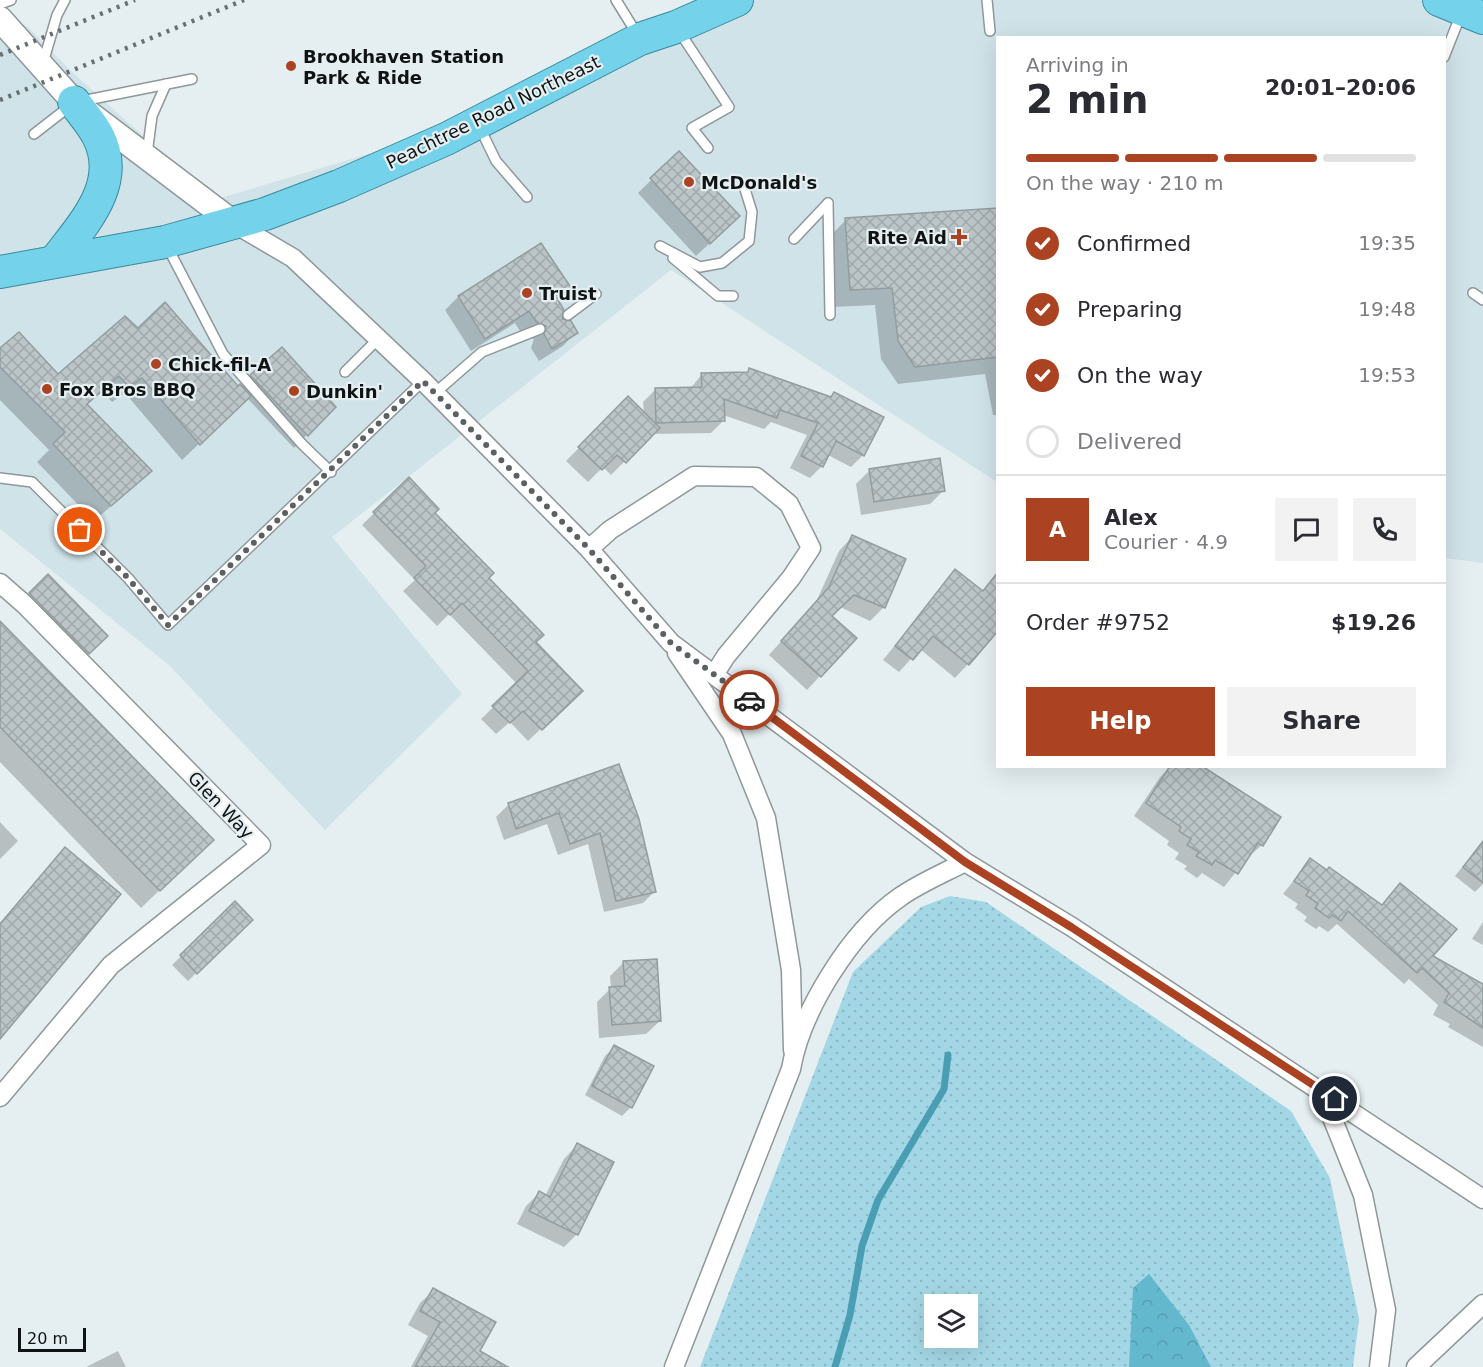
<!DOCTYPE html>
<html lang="en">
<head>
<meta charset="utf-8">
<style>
  :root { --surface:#fff; --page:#f2f2f3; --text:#2b2b33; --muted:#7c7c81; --line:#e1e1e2; --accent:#ab4323 }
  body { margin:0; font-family:"DejaVu Sans",sans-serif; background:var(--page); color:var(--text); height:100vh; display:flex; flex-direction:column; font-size:22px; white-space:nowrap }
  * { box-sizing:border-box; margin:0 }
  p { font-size:20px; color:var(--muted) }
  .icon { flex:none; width:33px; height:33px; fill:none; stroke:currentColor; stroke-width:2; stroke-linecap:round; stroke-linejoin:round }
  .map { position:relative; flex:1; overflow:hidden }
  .details { position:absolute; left:996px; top:36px; width:450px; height:732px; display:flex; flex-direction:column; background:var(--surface); border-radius:0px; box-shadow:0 6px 24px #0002 }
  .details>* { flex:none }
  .controls { position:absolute; left:924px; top:1294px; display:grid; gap:12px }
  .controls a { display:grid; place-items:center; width:54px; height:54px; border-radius:0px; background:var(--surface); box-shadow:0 6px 24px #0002; font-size:30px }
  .scale { position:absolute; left:18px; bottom:15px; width:68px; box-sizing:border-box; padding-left:6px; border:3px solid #101314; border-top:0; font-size:16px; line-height:21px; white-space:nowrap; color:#101314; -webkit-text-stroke:4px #e5eff2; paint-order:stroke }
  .pin { position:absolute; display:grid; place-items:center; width:51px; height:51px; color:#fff; margin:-26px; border:3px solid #fff; border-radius:50%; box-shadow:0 2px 6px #0007 }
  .courier { position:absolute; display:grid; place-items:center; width:60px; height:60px; margin:-30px; border:4px solid #ab4323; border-radius:50%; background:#fff; color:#222; box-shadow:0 2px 8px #0007 }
  .summary em { font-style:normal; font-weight:800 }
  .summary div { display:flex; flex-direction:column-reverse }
  .summary { display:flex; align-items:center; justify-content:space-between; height:102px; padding:0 30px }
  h1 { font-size:39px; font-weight:800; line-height:45px }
  .bar { display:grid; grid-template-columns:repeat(4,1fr); gap:9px 6px; align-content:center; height:72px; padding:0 30px }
  .bar i { height:8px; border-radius:4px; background:var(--line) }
  .bar .current { background:var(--accent) }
  .bar p { grid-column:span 4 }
  .line { display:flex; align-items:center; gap:15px; padding:0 30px; border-top:2px solid var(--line) }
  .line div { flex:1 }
  .round { display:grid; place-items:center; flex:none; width:63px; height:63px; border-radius:0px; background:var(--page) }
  ol { padding:0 30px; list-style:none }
  li { display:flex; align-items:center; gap:18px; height:66px }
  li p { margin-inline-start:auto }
  li .icon { padding:6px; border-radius:50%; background:var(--accent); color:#fff; stroke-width:4 }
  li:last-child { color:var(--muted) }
  li i { width:33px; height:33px; border:3px solid var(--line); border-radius:50% }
  .cta { display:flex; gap:12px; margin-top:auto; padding:12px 30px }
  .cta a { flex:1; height:69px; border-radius:0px; background:var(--accent); color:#fff; font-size:24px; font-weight:800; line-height:69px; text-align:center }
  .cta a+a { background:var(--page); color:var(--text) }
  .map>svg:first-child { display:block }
  .built { fill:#d0e3e9 }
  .grass { fill:url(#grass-dots); fill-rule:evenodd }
  .forest { fill:url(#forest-crowns) }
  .shadow { fill:#0003 }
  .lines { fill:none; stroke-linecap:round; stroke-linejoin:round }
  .stream { stroke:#499eb3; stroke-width:7 }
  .building { fill:url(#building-cross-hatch); stroke:#939d9f; stroke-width:1.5 }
  .service-casing { stroke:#8e979a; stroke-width:12 }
  .minor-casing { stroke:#8e979a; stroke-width:21 }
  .tertiary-casing { stroke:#8e979a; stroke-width:27 }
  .trunk-casing { stroke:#3a899c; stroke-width:34 }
  .service { stroke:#fff; stroke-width:9 }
  .minor { stroke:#fff; stroke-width:18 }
  .tertiary { stroke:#fff; stroke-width:24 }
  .trunk { stroke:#74d3ea; stroke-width:32 }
  .rail { stroke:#696f71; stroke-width:4.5; stroke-dasharray:3 6; stroke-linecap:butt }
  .done { stroke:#5b6062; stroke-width:6; stroke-dasharray:0 10.8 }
  .route { stroke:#ab4323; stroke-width:8 }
  .poi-dot { fill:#ab4323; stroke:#e5eff2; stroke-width:2 }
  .labels { text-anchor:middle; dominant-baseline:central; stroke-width:4.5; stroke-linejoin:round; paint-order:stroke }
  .poi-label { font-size:18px; font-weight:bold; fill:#101314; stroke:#e5eff2; text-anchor:start }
  .street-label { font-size:18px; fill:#101314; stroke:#e5eff2 }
</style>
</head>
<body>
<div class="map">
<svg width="1483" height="1367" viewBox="0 0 1483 1367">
  <defs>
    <pattern id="grass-dots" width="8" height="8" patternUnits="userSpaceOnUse" patternTransform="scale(1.5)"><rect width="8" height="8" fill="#a4d7e5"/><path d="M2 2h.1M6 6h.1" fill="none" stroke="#8cb8c4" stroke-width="1.8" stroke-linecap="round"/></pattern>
    <pattern id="forest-crowns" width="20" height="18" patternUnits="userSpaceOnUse" patternTransform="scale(1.5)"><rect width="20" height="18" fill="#64b8ce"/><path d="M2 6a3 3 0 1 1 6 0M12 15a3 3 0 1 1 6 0" fill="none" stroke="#569db0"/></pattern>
    <pattern id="building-cross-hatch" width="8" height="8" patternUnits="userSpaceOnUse" patternTransform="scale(1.5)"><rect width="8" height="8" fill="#bbc5c8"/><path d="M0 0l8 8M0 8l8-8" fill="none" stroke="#a0a8ab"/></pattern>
  </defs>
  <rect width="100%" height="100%" fill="#e5eff2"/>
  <polygon class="built" points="722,0 1483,0 1483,563 1445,558 1444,38 998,38 997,482 671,270 332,537 462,694 325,830 169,665 0,529 0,12 28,27 72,72 214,200 529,106"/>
  <path class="grass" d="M950 896 986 902 1291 1111 1330 1178 1359 1319 1353 1367H700L853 972 921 907ZM934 1305H968V1338H934Z"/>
  <polygon class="forest" points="1149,1274 1189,1325 1211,1367 1129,1367 1133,1288"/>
  <g class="shadow">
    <polygon points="679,153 725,229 696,256 638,193"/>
    <polygon points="998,210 998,415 993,415 985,374 898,384 881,359 875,305 833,307 828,238 846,220"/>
    <polygon points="541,245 570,289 557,302 561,320 576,332 563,346 539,361 531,348 534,339 523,336 515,323 471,351 445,310 458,297"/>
    <polygon points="138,330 238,388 251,376 334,407 294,448 247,398 182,460 125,393 112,402 102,391 86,406 133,487 94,521 37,462 49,450 0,400 0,350 58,376"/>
    <polygon points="702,374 830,398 834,394 863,455 851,467 828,455 822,466 810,478 790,468 807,435 771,422 764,429 723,415 723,421 711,433 652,434 611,475 603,467 588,482 566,461 628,398 644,414 643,402 655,390 690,389"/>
    <polygon points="870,470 944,490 930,504 861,515 856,484"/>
    <polygon points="409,479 534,643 568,703 528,741 510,722 496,734 481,719 517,684 449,614 437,626 403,591 415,580 362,525"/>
    <polygon points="852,537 884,607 870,621 840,607 830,616 855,638 807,690 769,655 816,602 839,551"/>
    <polygon points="955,571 968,664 955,678 920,649 899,672 883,660"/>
    <polygon points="48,576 106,636 75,666 17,607"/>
    <polygon points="0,623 194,857 141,908 0,762"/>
    <polygon points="618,765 655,891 643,903 604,912 588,844 558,855 547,824 504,840 496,817 508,805"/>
    <polygon points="1171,766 1262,845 1247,858 1224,887 1202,873 1197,878 1184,869 1187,866 1175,859 1179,853 1167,845 1169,841 1134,816 1160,777"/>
    <polygon points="0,822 18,841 0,859"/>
    <polygon points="1483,841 1483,884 1475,892 1455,876"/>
    <polygon points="65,849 0,1037 0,923"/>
    <polygon points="1310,860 1430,956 1483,986 1483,1047 1448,1027 1450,1024 1433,1015 1438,1005 1409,979 1404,984 1337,924 1328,932 1319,926 1316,929 1304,921 1307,917 1295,908 1298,904 1283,894"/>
    <polygon points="235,903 251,920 188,981 172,965"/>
    <polygon points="1483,922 1483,945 1472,939"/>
    <polygon points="623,963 660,1021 646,1034 599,1038 597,1002 611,988 610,976"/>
    <polygon points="614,1047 631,1107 622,1116 585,1095 605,1056"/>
    <polygon points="577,1145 577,1234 564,1247 517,1224 526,1206 539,1193 545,1196 564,1159"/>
    <polygon points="434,1290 478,1351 484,1367 411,1367 428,1336 408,1325 420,1303"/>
    <polygon points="118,1351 126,1367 86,1367"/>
  </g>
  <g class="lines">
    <polyline class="stream" points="835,1367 850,1315 862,1246 878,1200 944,1089 948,1055"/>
  </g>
  <g class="building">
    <polygon points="679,151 740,216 710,244 650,178"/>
    <polygon points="998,208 998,357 915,367 898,341 892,288 850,290 845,218"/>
    <polygon points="541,243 572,289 557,298 564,310 562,319 571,321 578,333 552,349 544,334 546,326 537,323 529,311 485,339 458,296"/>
    <polygon points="165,302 238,386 240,384 251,396 200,445 142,378 129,387 119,376 87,404 152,471 111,506 53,444 65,432 0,367 0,348 19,332 58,374 125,316 138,328"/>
    <polygon points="282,347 336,407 308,436 250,375"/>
    <polygon points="749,368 831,397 834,392 884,417 864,456 836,441 823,467 801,456 818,423 780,410 777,418 724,399 725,421 656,423 655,388 702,387 701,373 748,372"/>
    <polygon points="628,396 660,428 626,463 617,455 602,470 578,447"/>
    <polygon points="940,458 945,491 874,502 869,469"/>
    <polygon points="409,477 439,509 435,513 494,573 489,578 544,635 536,642 583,691 542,730 523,711 510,723 492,706 528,671 462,603 450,615 414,578 426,566 373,512"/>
    <polygon points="852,535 906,559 885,608 854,595 832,616 857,638 821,677 781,641 829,587"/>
    <polygon points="955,569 983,591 998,572 998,631 969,665 933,636 913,660 895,646"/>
    <polygon points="48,574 108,636 89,654 29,593"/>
    <polygon points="0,621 214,840 160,891 0,727"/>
    <polygon points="619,764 639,819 656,892 616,901 600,833 570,844 559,813 516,829 508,803"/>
    <polygon points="1170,766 1202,766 1281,817 1263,846 1258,843 1238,874 1215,860 1212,865 1196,856 1199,852 1187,845 1191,839 1179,831 1181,827 1146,803"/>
    <polygon points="1483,841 1483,883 1463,867"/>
    <polygon points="65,847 121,894 0,1039 0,924"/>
    <polygon points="1310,858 1327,870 1329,867 1382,905 1400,883 1457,929 1433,956 1483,984 1483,1028 1444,1002 1449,993 1422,968 1417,973 1348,911 1341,921 1332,915 1329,918 1315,908 1318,904 1306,895 1309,891 1294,881"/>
    <polygon points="235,901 253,920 197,974 180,955"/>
    <polygon points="657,959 661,1021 612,1025 609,987 625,986 623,961"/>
    <polygon points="614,1045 654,1066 632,1108 592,1086"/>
    <polygon points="577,1143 614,1162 578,1235 529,1211 539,1191 550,1197"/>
    <polygon points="433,1288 496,1322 480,1351 508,1367 415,1367 440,1322 420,1311"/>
  </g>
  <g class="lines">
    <g class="service-casing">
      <g id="service">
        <polyline points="616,0 637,34"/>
        <polyline points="987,0 990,31"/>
        <polyline points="0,4 11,0"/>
        <polyline points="679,31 729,107 692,128 708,148"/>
        <polyline points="1444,57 1461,14"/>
        <polyline points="43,63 57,15 65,0"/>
        <polyline points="82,101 192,79"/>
        <polyline points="480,128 496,161 527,197"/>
        <polyline points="34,134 70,106"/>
        <polyline points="147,154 152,116 166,84"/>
        <polyline points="828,203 830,315"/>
        <polyline points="794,239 828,203"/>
        <polyline points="660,246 700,267 722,263 749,241 752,212 744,186"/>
        <polyline points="168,248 223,354 302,444 331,472"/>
        <polyline points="673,258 718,296 733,296"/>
        <polyline points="1473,293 1483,300"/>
        <polyline points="568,315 596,294"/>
        <polyline points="345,372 378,339"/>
        <polyline points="435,393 482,352 540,329"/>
        <polyline points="0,478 32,482 128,578 168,625 423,381"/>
      </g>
    </g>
    <g class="minor-casing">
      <g id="minor">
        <polyline points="235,224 293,258 423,381 589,549 671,643 965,862 1072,927 1483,1199"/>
        <polyline points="589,549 610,530 694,476 756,477 789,504 811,548 791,578 726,656 714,675"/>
        <polyline points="0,583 24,604 261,845 111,965 0,1097"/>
        <polyline points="677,653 732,734 766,818 791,970 793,1050"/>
        <polyline points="1321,1090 1363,1195 1386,1310 1379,1367"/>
        <path d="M674 1367 791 1069C801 1011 851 931 900 897 920 883 944 873 965 862"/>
        <polyline points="1416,1367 1483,1304"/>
      </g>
    </g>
    <g class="tertiary-casing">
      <polyline id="tertiary" points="0,19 74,102 235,224"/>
    </g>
    <g class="trunk-casing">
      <g id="trunk">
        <polyline points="1439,0 1483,18"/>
        <path d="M56 260C82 225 123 184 98 136 92 124 82 113 74 102"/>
        <polyline points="0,272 165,242 265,214 339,186 446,139 640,39 676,27 737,0"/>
      </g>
    </g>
    <use href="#service" class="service"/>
    <use href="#minor" class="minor"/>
    <use href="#tertiary" class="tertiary"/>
    <use href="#trunk" class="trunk"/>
    <g class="rail">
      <polyline points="0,55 135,0"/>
      <polyline points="0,100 244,0"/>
    </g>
  </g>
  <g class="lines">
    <polyline class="done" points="80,530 128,578 168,625 423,381 589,549 671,643 749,700"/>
    <polyline class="route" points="749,700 965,862 1071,927 1335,1099"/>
  </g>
  <g class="poi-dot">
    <circle cx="291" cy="66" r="6"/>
    <circle cx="689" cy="182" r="6"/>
    <path d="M956 228h6v6h6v6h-6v6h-6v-6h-6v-6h6z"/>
    <circle cx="527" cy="293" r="6"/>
    <circle cx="156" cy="364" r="6"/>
    <circle cx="47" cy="389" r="6"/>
    <circle cx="294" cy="391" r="6"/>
  </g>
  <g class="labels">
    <g class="poi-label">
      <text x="303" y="56">Brookhaven Station<tspan x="303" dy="21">Park &amp; Ride</tspan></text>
      <text x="701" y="182">McDonald's</text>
      <text x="947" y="237" text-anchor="end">Rite Aid</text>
      <text x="539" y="293">Truist</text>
      <text x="168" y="364">Chick-fil-A</text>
      <text x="59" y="389">Fox Bros BBQ</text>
      <text x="306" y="391">Dunkin'</text>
    </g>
    <g class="street-label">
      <text transform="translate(493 112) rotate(-26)">Peachtree Road Northeast</text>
      <text transform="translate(221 805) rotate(46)">Glen Way</text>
    </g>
  </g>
</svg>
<div class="controls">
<a><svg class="icon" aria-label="layers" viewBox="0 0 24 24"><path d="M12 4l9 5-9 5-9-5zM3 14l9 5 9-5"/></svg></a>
</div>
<div class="scale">20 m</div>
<div class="pin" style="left:80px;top:530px;background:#ea580c"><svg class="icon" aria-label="bag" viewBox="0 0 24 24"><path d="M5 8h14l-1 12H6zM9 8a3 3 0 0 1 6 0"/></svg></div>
<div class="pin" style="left:1335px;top:1099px;background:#1f2937"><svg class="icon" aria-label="home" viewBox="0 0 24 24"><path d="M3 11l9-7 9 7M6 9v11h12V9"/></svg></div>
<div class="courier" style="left:749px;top:700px"><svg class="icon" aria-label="car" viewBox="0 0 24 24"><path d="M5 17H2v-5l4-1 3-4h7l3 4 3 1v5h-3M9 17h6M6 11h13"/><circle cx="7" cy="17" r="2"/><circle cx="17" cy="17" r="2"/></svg></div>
<section class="details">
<div class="summary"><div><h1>2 min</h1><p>Arriving in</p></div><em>20:01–20:06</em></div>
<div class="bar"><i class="current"></i><i class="current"></i><i class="current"></i><i></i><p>On the way · 210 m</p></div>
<ol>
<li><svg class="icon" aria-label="check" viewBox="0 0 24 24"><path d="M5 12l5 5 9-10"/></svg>Confirmed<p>19:35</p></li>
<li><svg class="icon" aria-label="check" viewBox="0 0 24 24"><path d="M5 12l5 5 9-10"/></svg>Preparing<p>19:48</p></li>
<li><svg class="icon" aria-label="check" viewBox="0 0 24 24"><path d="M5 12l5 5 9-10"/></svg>On the way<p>19:53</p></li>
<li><i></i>Delivered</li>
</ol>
<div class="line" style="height:108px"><b class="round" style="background:var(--accent);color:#fff">A</b><div><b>Alex</b><p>Courier · 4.9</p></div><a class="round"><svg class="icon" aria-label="chat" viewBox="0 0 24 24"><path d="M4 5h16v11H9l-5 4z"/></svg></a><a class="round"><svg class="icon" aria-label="phone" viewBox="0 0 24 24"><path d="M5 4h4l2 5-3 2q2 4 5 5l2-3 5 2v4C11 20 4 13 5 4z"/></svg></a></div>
<div class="line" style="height:78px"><div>Order #9752</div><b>$19.26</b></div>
<div class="cta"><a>Help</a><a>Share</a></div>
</section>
</div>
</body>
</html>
